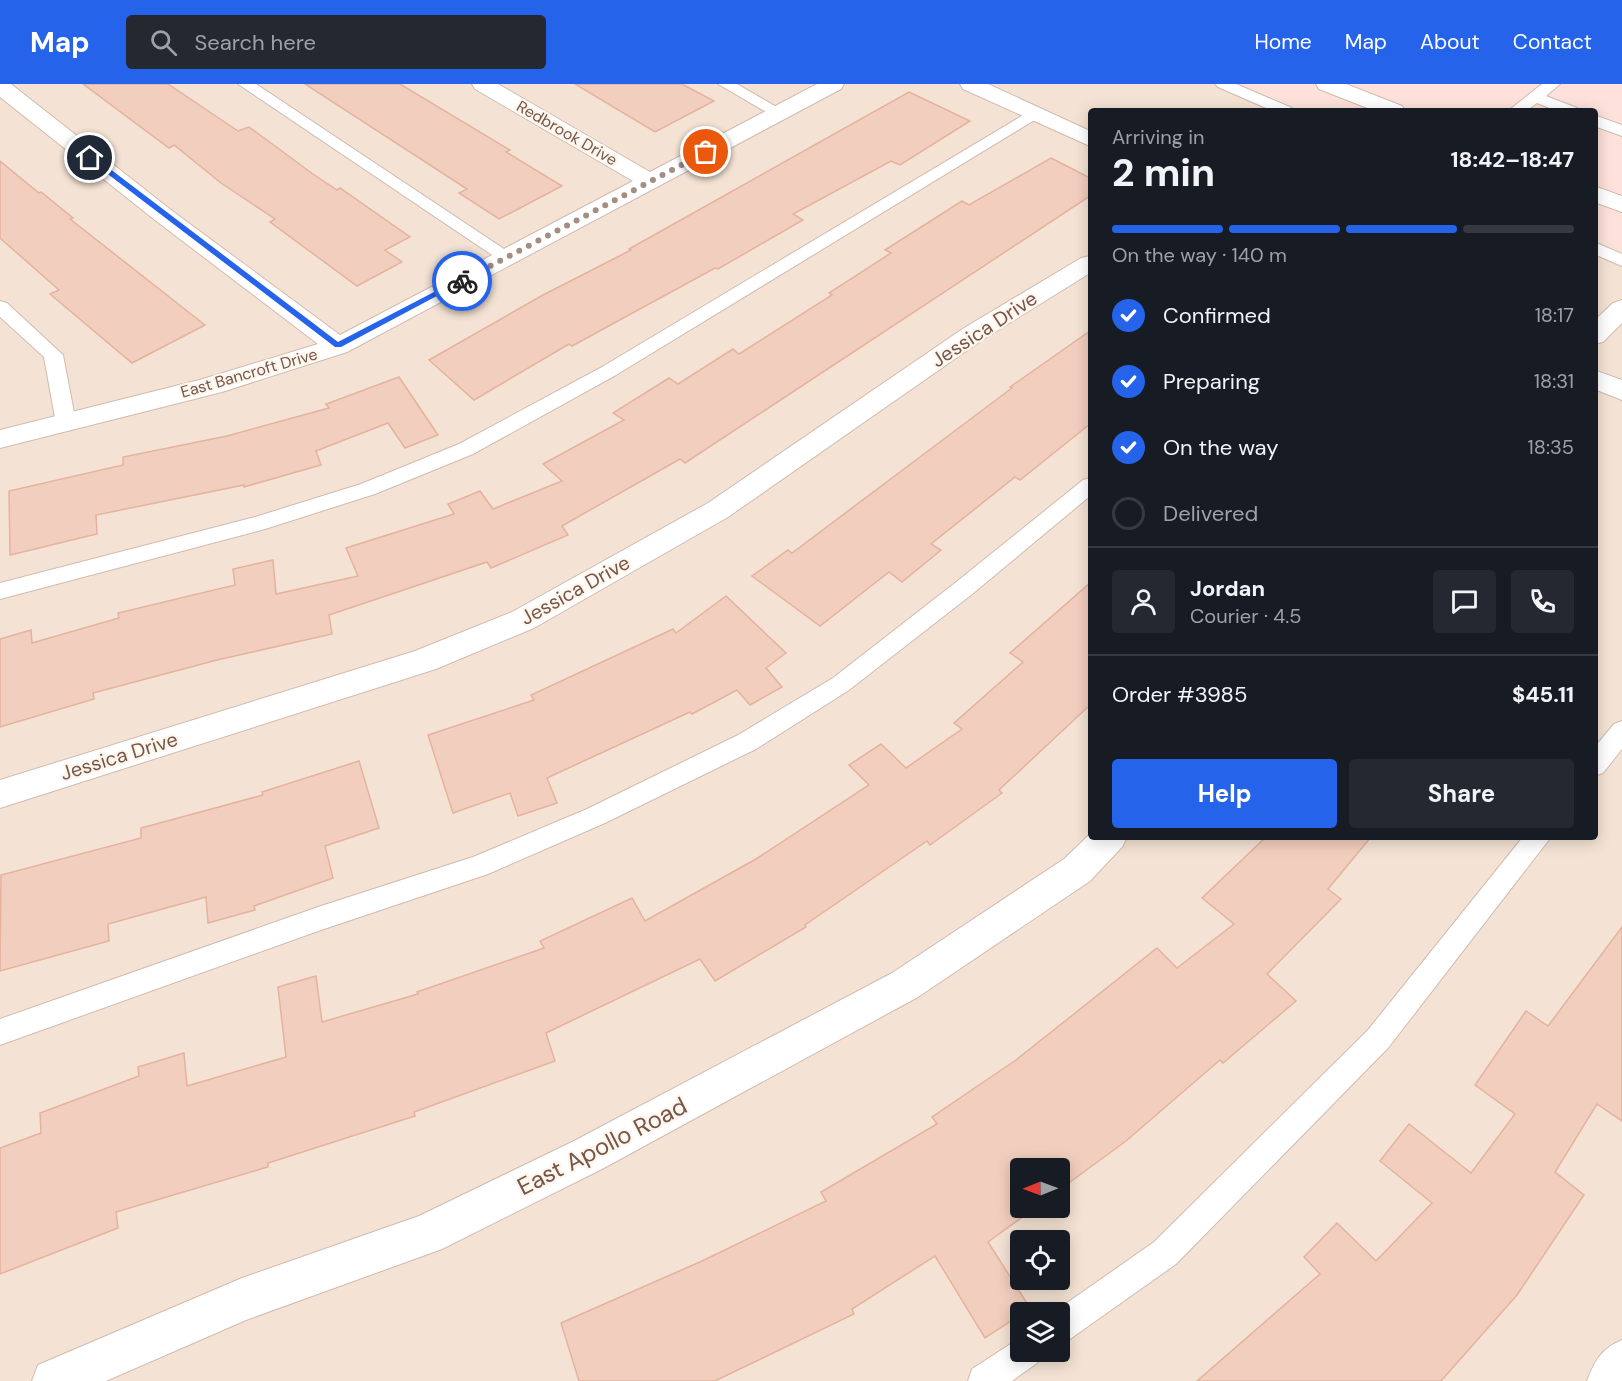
<!DOCTYPE html>
<html lang="en">
<head>
<meta charset="utf-8">
<style>
  :root { --surface:#171b24; --page:#242831; --text:#f1f3f6; --muted:#9ea1a6; --line:#363941; --accent:#2563eb }
  body { margin:0; font-family:"DM Sans",sans-serif; background:var(--page); color:var(--text); height:100vh; display:flex; flex-direction:column; font-size:22px; white-space:nowrap }
  * { box-sizing:border-box; margin:0 }
  p { font-size:20px; color:var(--muted) }
  .icon { flex:none; width:33px; height:33px; fill:none; stroke:currentColor; stroke-width:2; stroke-linecap:round; stroke-linejoin:round }
  .map { position:relative; flex:1; overflow:hidden }
  .sheet { position:absolute; left:1088px; top:24px; width:510px; height:732px; display:flex; flex-direction:column; background:var(--surface); border-radius:6px; box-shadow:0 3px 15px #0003 }
  .sheet>* { flex:none }
  .needle { width:39px; rotate:269deg }
  .buttons { position:absolute; left:1010px; top:1074px; display:grid; gap:12px }
  .buttons a { display:grid; place-items:center; width:60px; height:60px; border-radius:6px; background:var(--surface); box-shadow:0 3px 15px #0003; font-size:30px }
  .pin { position:absolute; display:grid; place-items:center; width:51px; height:51px; color:#fff; margin:-26px; border:3px solid #fff; border-radius:50%; box-shadow:0 2px 6px #0007 }
  .courier { position:absolute; display:grid; place-items:center; width:60px; height:60px; margin:-30px; border:4px solid #2563eb; border-radius:50%; background:#fff; color:#222; box-shadow:0 2px 8px #0007 }
  .head em { font-style:normal; font-weight:700 }
  .head div { display:flex; flex-direction:column-reverse }
  .head { display:flex; align-items:center; justify-content:space-between; height:102px; padding:0 24px }
  h1 { font-size:39px; font-weight:700; line-height:45px }
  .bar { display:grid; grid-template-columns:repeat(4,1fr); gap:9px 6px; align-content:center; height:72px; padding:0 24px }
  .bar i { height:8px; border-radius:4px; background:var(--line) }
  .bar .current { background:var(--accent) }
  .bar p { grid-column:span 4 }
  .line { display:flex; align-items:center; gap:15px; padding:0 24px; border-top:2px solid var(--line) }
  .line div { flex:1 }
  .round { display:grid; place-items:center; flex:none; width:63px; height:63px; border-radius:6px; background:var(--page) }
  ol { padding:0 24px; list-style:none }
  li { display:flex; align-items:center; gap:18px; height:66px }
  li p { margin-inline-start:auto }
  li .icon { padding:6px; border-radius:50%; background:var(--accent); color:#fff; stroke-width:4 }
  li:last-child { color:var(--muted) }
  li i { width:33px; height:33px; border:3px solid var(--line); border-radius:50% }
  .action { display:flex; gap:12px; margin-top:auto; padding:12px 24px }
  .action a { flex:1; height:69px; border-radius:6px; background:var(--accent); color:#fff; font-size:24px; font-weight:700; line-height:69px; text-align:center }
  .action a+a { background:var(--page); color:var(--text) }
  header { display:flex; align-items:center; gap:36px; box-sizing:border-box; height:84px; padding:0 30px; background:var(--accent); color:#fff }
  header strong { font-size:28px }
  nav { display:flex; gap:33px; margin-inline-start:auto; font-size:21px }
  .search { width:420px; height:54px; background:var(--page); display:flex; align-items:center; gap:15px; box-sizing:border-box; padding:0 21px; border-radius:6px; color:var(--muted); font-size:22px }
  .map>svg:first-child { display:block }
  .residential { fill:#f4e3d4; fill-rule:evenodd }
  .commercial { fill:#fde1da }
  .building { fill:#f2cebe; stroke:#e5b29e; stroke-width:1.5 }
  .lines { fill:none; stroke-linecap:round; stroke-linejoin:round }
  .lane-casing { stroke:#d0bbae; stroke-width:2 }
  .street-casing { stroke:#d0bbae; stroke-width:2 }
  .secondary-casing { stroke:#d3baac; stroke-width:2 }
  .lane { fill:#fff; fill-rule:evenodd }
  .street { fill:#fff; fill-rule:evenodd }
  .secondary { fill:#fff; fill-rule:evenodd }
  .route { fill:#2563eb }
  .done { stroke:#a58d81; stroke-width:6; stroke-dasharray:0 10.8 }
  .labels { text-anchor:middle; dominant-baseline:central; stroke-width:4.5; stroke-linejoin:round; paint-order:stroke }
  .far-street-label { font-size:16px; fill:#76564a; stroke:#fff6ed }
  .street-label { font-size:20px; fill:#76564a; stroke:#fff6ed }
  .near-street-label { font-size:24px; fill:#76564a; stroke:#fff6ed }
</style>
</head>
<body>
<header>
<strong>Map</strong>
<div class="search"><svg class="icon" aria-label="search" viewBox="0 0 24 24"><circle cx="10" cy="10" r="6"/><path d="M15 15l6 6"/></svg>Search here</div>
<nav><a>Home</a><a>Map</a><a>About</a><a>Contact</a></nav>
</header>
<div class="map">
<svg width="1622" height="1297" viewBox="0 0 1622 1297">
  <rect width="100%" height="100%" fill="#fcf2e6"/>
  <path class="residential" d="M0 0H1233L1297 27H1090V753H1594L1595 154 1622 166V1297H0ZM1020 1084H1059V1124H1020ZM1020 1156H1059V1196H1020ZM1020 1228H1059V1268H1020Z"/>
  <polygon class="commercial" points="1233,0 1622,0 1622,166 1595,154 1594,27 1297,27"/>
  <g class="building">
    <polygon points="83,0 168,0 238,47 249,43 313,90 337,106 340,104 410,153 385,166 402,178 357,202 270,138 275,135 221,99 174,61 169,64"/>
    <polygon points="305,0 400,0 510,66 506,68 562,102 499,135 459,109 467,105"/>
    <polygon points="575,0 682,0 714,17 655,48"/>
    <polygon points="909,8 970,37 900,81 891,77 793,130 803,136 718,185 715,184 572,262 569,260 474,316 429,276 543,211 631,166 629,165"/>
    <polygon points="1051,74 1090,94 1090,112 685,379 680,375 562,442 568,451 491,484 487,478 329,531 332,550 217,576 93,609 94,615 0,643 0,555 31,546 32,559 119,534 118,529 235,501 233,485 273,476 276,510 358,492 346,464 454,430 448,420 480,407 493,425 562,397 543,380 624,336 613,329 669,294 678,300 733,265 739,270 832,211 829,209 891,169 885,166 962,117 969,121"/>
    <polygon points="0,77 39,109 41,108 73,134 70,135 205,241 132,279 50,210 59,206 0,154"/>
    <polygon points="1090,247 1090,340 1020,396 1015,393 931,460 941,466 902,498 889,488 820,542 752,492 788,466 792,469 1012,304 1010,303"/>
    <polygon points="399,293 438,351 405,364 388,339 316,367 321,381 244,403 244,401 96,431 97,450 10,471 9,407 123,381 123,373 227,352 329,324 326,320"/>
    <polygon points="1090,499 1090,621 999,706 1002,709 930,761 927,757 805,841 806,843 715,897 700,875 546,949 555,977 414,1028 415,1032 268,1079 268,1083 116,1128 118,1144 0,1190 0,1064 41,1049 40,1029 139,992 138,983 184,969 187,1002 286,973 278,903 316,892 322,938 418,910 417,908 544,864 540,857 632,814 645,837 756,775 869,701 849,681 881,660 906,684 962,645 954,639 1023,578 1010,569"/>
    <polygon points="726,512 786,569 766,584 782,603 750,621 737,606 692,630 690,628 547,694 557,719 518,732 510,709 453,729 428,651 534,616 531,611 673,545 676,549"/>
    <polygon points="359,677 379,744 325,762 333,794 254,822 255,826 208,839 206,813 108,840 109,857 0,887 1,791 141,754 141,744 263,711 262,708"/>
    <polygon points="1266,753 1371,753 1328,805 1341,815 1267,890 1296,917 1223,979 1220,976 1126,1057 1059,1106 1059,1084 1020,1084 1020,1124 1035,1124 988,1158 1030,1224 1020,1228 1020,1231 985,1254 935,1172 852,1225 854,1230 715,1297 579,1297 561,1239 702,1177 826,1117 821,1108 937,1040 932,1033 1016,976 1157,864 1177,884 1234,840 1202,814"/>
    <polygon points="1622,843 1622,1037 1597,1020 1555,1088 1584,1111 1517,1211 1441,1297 1197,1297 1320,1190 1304,1173 1337,1139 1376,1177 1432,1119 1380,1077 1409,1040 1471,1089 1515,1030 1475,1001 1526,927 1548,942"/>
  </g>
  <g class="lines">
    <g class="lane-casing">
      <g id="lane">
        <polygon points="238,0 256,0 516,173 513,177 501,177"/>
        <polygon points="718,0 737,0 787,29 785,32 773,32"/>
        <polygon points="1215,0 1236,0 1292,24 1294,27 1273,27 1218,3"/>
        <polygon points="1542,0 1560,0 1546,12 1577,24 1579,27 1557,27 1537,19 1526,27 1508,27"/>
        <polygon points="1035,24 1041,26 1043,29 1041,32 616,291 473,370 375,410 265,445 0,515 0,499 255,433 361,400 459,360 602,283"/>
        <polygon points="1594,31 1622,41 1622,52 1594,42"/>
        <polygon points="1594,158 1622,170 1622,182 1594,170"/>
        <polygon points="0,217 7,219 63,271 76,339 73,344 66,346 59,344 56,339 44,273 0,233"/>
        <polygon points="1090,394 1090,412 971,511 849,606 756,665 605,739 488,790 321,846 0,961 0,935 321,822 473,773 587,725 738,651 833,594 955,499 1083,396"/>
        <polygon points="1622,637 1622,665 1603,689 1594,692 1594,664 1614,640"/>
        <polygon points="1523,753 1551,753 1388,964 1176,1180 1070,1255 1059,1260 1059,1228 1054,1228 1154,1158 1368,946"/>
        <polygon points="1020,1254 1020,1268 1042,1268 1037,1279 1012,1297 968,1297 972,1285"/>
      </g>
    </g>
    <g class="street-casing">
      <g id="street">
        <polygon points="0,0 11,0 171,126 340,251 633,97 475,5 472,0 498,0 650,88 817,0 844,0 841,5 347,268 222,308 0,364 0,346 203,295 318,260 155,136 0,13"/>
        <polygon points="960,0 988,0 1090,47 1090,62 963,5"/>
        <polygon points="1090,172 1090,189 982,256 728,433 534,544 436,585 0,724 0,696 415,567 512,528 708,419 964,244 1081,174"/>
        <polygon points="1622,216 1622,239 1603,258 1594,260 1594,237 1613,219"/>
        <polygon points="1594,286 1622,296 1622,316 1594,305"/>
        <polygon points="1090,750 1090,753 1127,753 1122,763 1090,797 918,913 602,1085 442,1165 246,1236 106,1297 32,1297 38,1281 242,1194 419,1132 574,1057 892,889 1064,775"/>
        <path d="M1622 1256V1297H1587C1595 1276 1601 1265 1622 1256Z"/>
      </g>
    </g>
    <g class="secondary-casing">
      <g id="secondary">
        <polygon points="1316,0 1346,0 1402,22 1405,27 1375,27 1319,5"/>
        <polygon points="1594,102 1622,112 1622,128 1594,118"/>
      </g>
    </g>
    <use href="#lane" class="lane"/>
    <use href="#street" class="street"/>
    <use href="#secondary" class="secondary"/>
  </g>
  <polygon class="route" points="88,72 93,72 338,258 459,195 465,197 341,263 335,263 88,75"/>
  <g class="lines">
    <polyline class="done" points="462,197 706,68"/>
  </g>
  <g class="labels">
    <g class="far-street-label">
      <text transform="translate(567 49) rotate(30)">Redbrook Drive</text>
      <text transform="translate(249 289) rotate(-16)">East Bancroft Drive</text>
    </g>
    <g class="street-label">
      <text transform="translate(984 245) rotate(-33)">Jessica Drive</text>
      <text transform="translate(575 506) rotate(-29)">Jessica Drive</text>
      <text transform="translate(119 672) rotate(-17)">Jessica Drive</text>
    </g>
    <g class="near-street-label">
      <text transform="translate(602 1062) rotate(-27)">East Apollo Road</text>
    </g>
  </g>
</svg>
<div class="buttons">
<a><svg class="needle" viewBox="-14 -14 28 28"><path d="M0-13l5 13h-10z" fill="#e53935"/><path d="M0 13l5-13h-10z" fill="#9ea1a6"/></svg></a>
<a><svg class="icon" aria-label="locate" viewBox="0 0 24 24"><circle cx="12" cy="12" r="6"/><path d="M12 2v4M12 18v4M2 12h4M18 12h4"/></svg></a>
<a><svg class="icon" aria-label="layers" viewBox="0 0 24 24"><path d="M12 4l9 5-9 5-9-5zM3 14l9 5 9-5"/></svg></a>
</div>
<div class="pin" style="left:706px;top:68px;background:#ea580c"><svg class="icon" aria-label="bag" viewBox="0 0 24 24"><path d="M5 8h14l-1 12H6zM9 8a3 3 0 0 1 6 0"/></svg></div>
<div class="pin" style="left:90px;top:74px;background:#1f2937"><svg class="icon" aria-label="home" viewBox="0 0 24 24"><path d="M3 11l9-7 9 7M6 9v11h12V9"/></svg></div>
<div class="courier" style="left:462px;top:197px"><svg class="icon" aria-label="bike" viewBox="0 0 24 24"><circle cx="6" cy="16" r="4"/><circle cx="18" cy="16" r="4"/><path d="M6 16l4-8h5l3 8M10 8l3 8H6M13 5h3"/></svg></div>
<section class="sheet">
<div class="head"><div><h1>2 min</h1><p>Arriving in</p></div><em>18:42–18:47</em></div>
<div class="bar"><i class="current"></i><i class="current"></i><i class="current"></i><i></i><p>On the way · 140 m</p></div>
<ol>
<li><svg class="icon" aria-label="check" viewBox="0 0 24 24"><path d="M5 12l5 5 9-10"/></svg>Confirmed<p>18:17</p></li>
<li><svg class="icon" aria-label="check" viewBox="0 0 24 24"><path d="M5 12l5 5 9-10"/></svg>Preparing<p>18:31</p></li>
<li><svg class="icon" aria-label="check" viewBox="0 0 24 24"><path d="M5 12l5 5 9-10"/></svg>On the way<p>18:35</p></li>
<li><i></i>Delivered</li>
</ol>
<div class="line" style="height:108px"><a class="round"><svg class="icon" aria-label="person" viewBox="0 0 24 24"><circle cx="12" cy="8" r="4"/><path d="M4 21q1-7 8-7t8 7"/></svg></a><div><b>Jordan</b><p>Courier · 4.5</p></div><a class="round"><svg class="icon" aria-label="chat" viewBox="0 0 24 24"><path d="M4 5h16v11H9l-5 4z"/></svg></a><a class="round"><svg class="icon" aria-label="phone" viewBox="0 0 24 24"><path d="M5 4h4l2 5-3 2q2 4 5 5l2-3 5 2v4C11 20 4 13 5 4z"/></svg></a></div>
<div class="line" style="height:78px"><div>Order #3985</div><b>$45.11</b></div>
<div class="action"><a>Help</a><a>Share</a></div>
</section>
</div>
</body>
</html>
